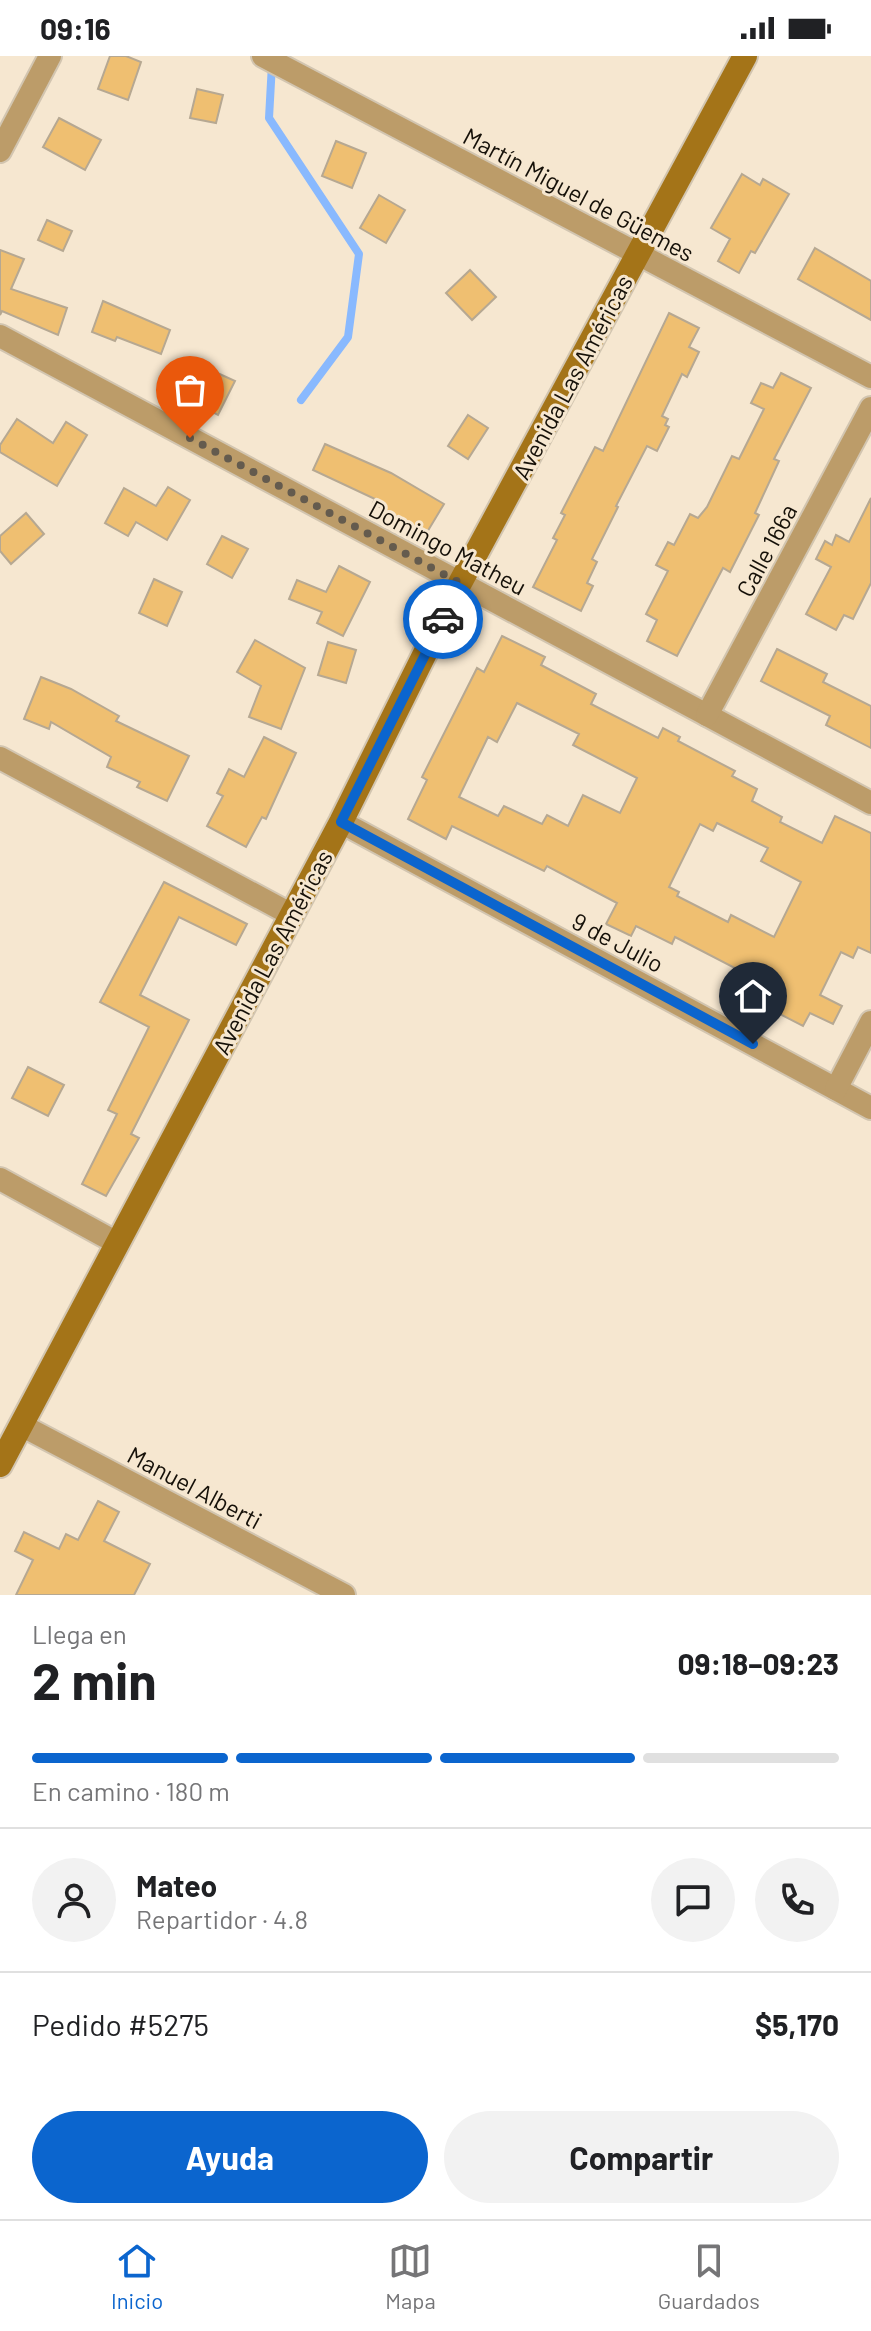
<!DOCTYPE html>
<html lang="es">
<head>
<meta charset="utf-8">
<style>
  :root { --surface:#fff; --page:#f2f2f2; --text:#202124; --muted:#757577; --line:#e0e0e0; --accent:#0b65ce }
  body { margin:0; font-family:Barlow,sans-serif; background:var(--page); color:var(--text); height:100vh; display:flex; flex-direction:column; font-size:30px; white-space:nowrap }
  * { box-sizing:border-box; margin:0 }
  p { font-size:26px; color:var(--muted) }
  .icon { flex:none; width:44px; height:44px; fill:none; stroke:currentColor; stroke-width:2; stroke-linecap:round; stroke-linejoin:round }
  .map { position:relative; height:1539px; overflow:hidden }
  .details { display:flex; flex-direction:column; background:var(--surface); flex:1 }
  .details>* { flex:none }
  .pin { position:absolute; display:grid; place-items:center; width:68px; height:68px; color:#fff; margin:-82px -34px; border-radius:50% 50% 50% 0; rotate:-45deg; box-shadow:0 0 8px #0007 }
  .pin .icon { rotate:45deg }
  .courier { position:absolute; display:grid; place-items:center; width:80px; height:80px; margin:-40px; border:6px solid #0b65ce; border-radius:50%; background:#fff; color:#222; box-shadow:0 2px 10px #0007 }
  .summary em { font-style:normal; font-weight:700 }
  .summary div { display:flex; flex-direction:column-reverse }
  .summary { display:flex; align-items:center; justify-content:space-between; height:136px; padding:0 32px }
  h1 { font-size:52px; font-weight:700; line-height:60px }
  .bar { display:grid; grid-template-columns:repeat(4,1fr); gap:12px 8px; align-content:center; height:96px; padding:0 32px }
  .bar i { height:10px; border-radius:6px; background:var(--line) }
  .bar .on { background:var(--accent) }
  .bar p { grid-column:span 4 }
  .line { display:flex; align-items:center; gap:20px; padding:0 32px; border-top:2px solid var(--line) }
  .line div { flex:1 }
  .round { display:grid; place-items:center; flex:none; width:84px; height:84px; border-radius:42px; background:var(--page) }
  .primary-button { display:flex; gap:16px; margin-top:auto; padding:16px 32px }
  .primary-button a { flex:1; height:92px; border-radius:48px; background:var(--accent); color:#fff; font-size:32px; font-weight:700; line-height:92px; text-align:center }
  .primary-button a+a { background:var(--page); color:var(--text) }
  .status { display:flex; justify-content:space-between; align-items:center; height:56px; padding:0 40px; background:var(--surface); direction:ltr }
  .status svg { height:22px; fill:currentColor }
  .menu { display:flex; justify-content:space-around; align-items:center; height:112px; border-top:2px solid var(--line); background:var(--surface); font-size:22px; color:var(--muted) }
  .menu a { display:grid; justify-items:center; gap:4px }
  .menu .on { color:var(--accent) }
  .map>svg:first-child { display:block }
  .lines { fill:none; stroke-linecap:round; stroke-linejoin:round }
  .stream { stroke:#89b9fe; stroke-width:8 }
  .building { fill:#efbf71; stroke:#b6a892; stroke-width:2; fill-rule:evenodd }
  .minor-casing { stroke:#d2c5b0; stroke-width:26 }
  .secondary-casing { stroke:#d2c5b0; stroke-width:28 }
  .minor { stroke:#bc9c69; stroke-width:22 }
  .secondary { stroke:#a47418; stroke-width:24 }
  .done { stroke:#645b4e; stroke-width:8; stroke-dasharray:0 14.4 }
  .route { stroke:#0b65ce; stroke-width:10 }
  .labels { text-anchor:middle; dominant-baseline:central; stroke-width:6; stroke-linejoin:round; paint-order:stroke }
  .street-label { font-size:24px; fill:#151008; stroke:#f6e7d0 }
</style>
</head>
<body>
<div class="status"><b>09:16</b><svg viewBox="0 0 49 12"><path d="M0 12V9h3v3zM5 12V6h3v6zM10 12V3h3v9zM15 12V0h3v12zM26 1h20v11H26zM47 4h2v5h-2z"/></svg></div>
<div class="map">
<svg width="871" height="1539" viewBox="0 0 871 1539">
  <rect width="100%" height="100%" fill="#f6e7d0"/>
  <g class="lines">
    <polyline class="stream" points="272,8 269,62 359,198 348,281 301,344"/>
  </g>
  <g class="building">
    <polygon points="110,0 126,0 141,6 128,44 98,33"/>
    <polygon points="197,33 223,39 216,67 190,62"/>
    <polygon points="59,62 101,84 85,114 43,91"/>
    <polygon points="336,85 366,97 352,132 322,120"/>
    <polygon points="742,118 760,129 763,123 789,138 755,197 751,195 739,217 718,205 730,183 711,172"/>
    <polygon points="379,139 405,154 386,187 360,172"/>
    <polygon points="47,164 72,175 63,195 38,184"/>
    <polygon points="815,192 871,225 871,264 798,223"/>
    <polygon points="0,194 24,203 11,233 67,252 58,279 2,255 0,259"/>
    <polygon points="470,214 496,241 472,264 446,237"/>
    <polygon points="103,245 170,274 161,298 117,281 115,285 92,276"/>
    <polygon points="669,257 699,272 689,291 699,296 687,321 682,318 662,360 668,363 665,369 669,371 657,395 647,390 616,450 618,451 592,503 597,506 587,527 593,530 581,555 533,531 557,484 553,482 565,459 561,457 595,391 603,395"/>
    <polygon points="213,315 235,325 218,359 197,348"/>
    <polygon points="781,317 811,332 774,403 779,405 755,457 759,459 730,516 723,512 677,600 647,585 657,564 646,558 668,515 656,509 668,486 674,489 690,458 698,462 707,451 732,400 739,403 764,353 751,347 761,327 773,332"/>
    <polygon points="468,359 488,372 468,403 448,390"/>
    <polygon points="17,363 53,387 66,366 87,379 57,430 0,396 0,389"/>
    <polygon points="325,388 391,417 444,448 426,478 373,447 375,443 313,414"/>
    <polygon points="168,431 190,444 167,484 136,466 128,480 105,467 124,432 156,450"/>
    <polygon points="871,442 871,527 853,563 844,559 836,574 806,558 831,511 816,503 825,485 832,489 836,479 849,486"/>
    <polygon points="26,457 44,478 11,508 0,495 0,480"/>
    <polygon points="222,480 248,493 232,522 207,508"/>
    <polygon points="339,510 370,526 343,580 317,567 322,556 289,543 297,524 326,536"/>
    <polygon points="154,523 182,536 167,570 139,557"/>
    <path d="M502 580 545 601 541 609 596 638 591 648 658 682 663 672 680 681 678 685 735 715 732 720 757 733 752 745 782 761 780 766 822 787 835 760 871 777V897L858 891 853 902 841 896 820 939 842 950 833 968 810 957 803 970 774 955 783 937 675 881 672 888 636 870 631 880 606 868 617 847 547 810 544 815 452 770 446 783 408 763 427 724 422 721 470 626 477 612 484 616ZM517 647 579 678 573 689 637 722 620 757 583 739 568 770 547 759 542 768 504 750 498 760 459 741 488 681 497 686ZM717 767 768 792 761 805 801 826 774 881 731 859 728 866 677 840 679 836 669 831 700 768 713 775Z"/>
    <polygon points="255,584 305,612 281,673 249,661 261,630 237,616"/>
    <polygon points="328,586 356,594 346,627 318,619"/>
    <polygon points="777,593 827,618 823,626 871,650 871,692 826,669 830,660 761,625"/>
    <polygon points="41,621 71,633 119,660 116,665 189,700 167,745 137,731 140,726 107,711 111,701 51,666 49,673 24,663"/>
    <polygon points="264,681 296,697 266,763 262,761 246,791 207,770 223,740 217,737 229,713 244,721"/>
    <polygon points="164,826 247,868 236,889 179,861 140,939 189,964 131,1078 139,1082 106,1140 82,1128 117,1058 108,1054 149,971 100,946"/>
    <polygon points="28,1011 64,1029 48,1060 12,1042"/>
    <polygon points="98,1445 119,1456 104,1485 150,1508 134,1539 16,1539 33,1504 15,1495 24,1476 59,1493 66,1478 78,1484"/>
  </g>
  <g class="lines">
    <g class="minor-casing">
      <g id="minor">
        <polyline points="263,0 871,321"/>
        <polyline points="0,95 50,0"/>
        <polyline points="0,280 871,747"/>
        <polyline points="707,659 871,352"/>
        <polyline points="0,702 292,859"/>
        <polyline points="341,766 871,1052"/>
        <polyline points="836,1033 871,966"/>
        <polyline points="0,1123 117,1187"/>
        <polyline points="21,1369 344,1539"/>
      </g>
    </g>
    <g class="secondary-casing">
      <polyline id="secondary" points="0,1409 341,766 460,527 745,0"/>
    </g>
    <use href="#minor" class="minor"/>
    <use href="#secondary" class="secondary"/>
  </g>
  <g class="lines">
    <polyline class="done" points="190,382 460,527 443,563"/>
    <polyline class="route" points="443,563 341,766 753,988"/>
  </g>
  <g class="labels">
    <g class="street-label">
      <text transform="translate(579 138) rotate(28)">Martín Miguel de Güemes</text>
      <text transform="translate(572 321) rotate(-62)">Avenida Las Américas</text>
      <text transform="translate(448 491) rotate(28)">Domingo Matheu</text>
      <text transform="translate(766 494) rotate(-62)">Calle 166a</text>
      <text transform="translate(618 886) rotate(28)">9 de Julio</text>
      <text transform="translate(272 896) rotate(-62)">Avenida Las Américas</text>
      <text transform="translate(195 1431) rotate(28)">Manuel Alberti</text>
    </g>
  </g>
</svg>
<div class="pin" style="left:190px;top:382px;background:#ea580c"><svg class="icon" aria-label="bag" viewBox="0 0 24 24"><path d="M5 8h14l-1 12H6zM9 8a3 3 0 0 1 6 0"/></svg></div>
<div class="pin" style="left:753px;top:988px;background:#1f2937"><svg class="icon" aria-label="home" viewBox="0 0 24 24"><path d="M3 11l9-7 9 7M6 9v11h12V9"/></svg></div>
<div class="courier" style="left:443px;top:563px"><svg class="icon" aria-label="car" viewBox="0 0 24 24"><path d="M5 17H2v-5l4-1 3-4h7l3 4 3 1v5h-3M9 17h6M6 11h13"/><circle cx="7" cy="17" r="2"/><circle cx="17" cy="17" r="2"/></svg></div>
</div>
<section class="details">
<div class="summary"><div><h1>2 min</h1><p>Llega en</p></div><em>09:18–09:23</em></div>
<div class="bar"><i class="on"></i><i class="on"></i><i class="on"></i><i></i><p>En camino · 180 m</p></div>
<div class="line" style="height:144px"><a class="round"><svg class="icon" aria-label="person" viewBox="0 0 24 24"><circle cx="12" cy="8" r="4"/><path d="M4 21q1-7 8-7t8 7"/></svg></a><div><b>Mateo</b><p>Repartidor · 4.8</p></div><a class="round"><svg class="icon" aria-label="chat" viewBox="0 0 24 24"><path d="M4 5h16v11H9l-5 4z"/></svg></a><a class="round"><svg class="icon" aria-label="phone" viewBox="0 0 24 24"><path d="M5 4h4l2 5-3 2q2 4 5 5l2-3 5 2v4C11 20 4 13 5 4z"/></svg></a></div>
<div class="line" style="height:104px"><div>Pedido #5275</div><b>$5,170</b></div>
<div class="primary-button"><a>Ayuda</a><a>Compartir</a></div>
</section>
<nav class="menu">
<a class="on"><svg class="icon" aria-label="home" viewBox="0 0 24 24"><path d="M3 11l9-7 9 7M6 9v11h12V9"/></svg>Inicio</a>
<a><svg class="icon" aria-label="map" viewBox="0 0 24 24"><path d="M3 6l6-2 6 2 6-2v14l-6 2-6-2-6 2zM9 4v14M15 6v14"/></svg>Mapa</a>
<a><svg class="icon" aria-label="saved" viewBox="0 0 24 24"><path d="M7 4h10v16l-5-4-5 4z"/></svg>Guardados</a>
</nav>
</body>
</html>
